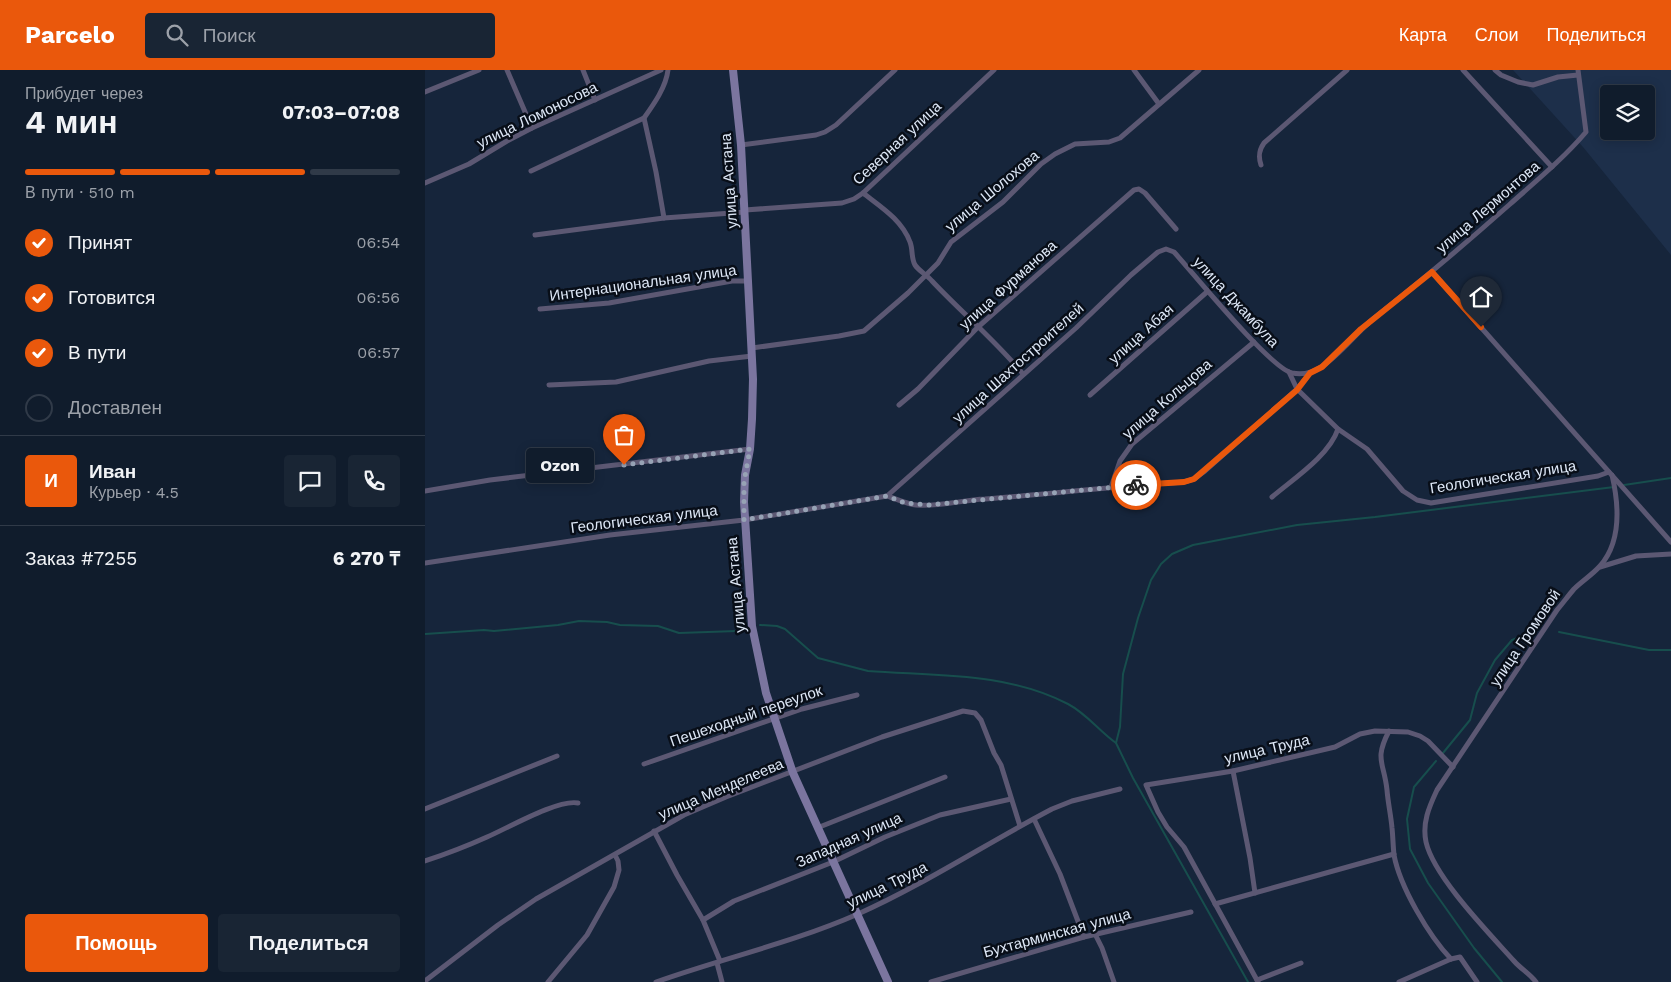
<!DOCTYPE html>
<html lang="ru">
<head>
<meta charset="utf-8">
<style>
  :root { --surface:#101c2c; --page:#192534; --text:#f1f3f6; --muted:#9ca1a9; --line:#303a48; --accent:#ea580c }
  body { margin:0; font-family:"Work Sans",sans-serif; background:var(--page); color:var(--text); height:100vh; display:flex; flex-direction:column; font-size:19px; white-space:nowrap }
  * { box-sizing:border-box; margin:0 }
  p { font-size:16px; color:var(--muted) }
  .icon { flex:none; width:28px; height:28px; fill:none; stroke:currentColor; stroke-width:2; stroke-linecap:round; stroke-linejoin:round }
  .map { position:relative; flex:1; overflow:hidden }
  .details { display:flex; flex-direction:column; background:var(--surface); width:425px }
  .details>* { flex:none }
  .tools { position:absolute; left:1175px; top:15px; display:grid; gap:10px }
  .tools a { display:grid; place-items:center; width:55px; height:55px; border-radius:5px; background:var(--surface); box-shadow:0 2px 12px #0003,0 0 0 1px var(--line); font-size:25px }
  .pin { position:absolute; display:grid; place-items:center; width:42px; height:42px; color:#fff; margin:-51px -21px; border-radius:50% 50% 50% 0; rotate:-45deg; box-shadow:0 0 5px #0007 }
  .pin .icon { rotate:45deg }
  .courier { position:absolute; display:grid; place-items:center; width:50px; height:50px; margin:-25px; border:4px solid #ea580c; border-radius:50%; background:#fff; color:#222; box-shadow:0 1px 6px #0007 }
  .bubble { position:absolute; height:35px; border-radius:5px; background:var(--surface); box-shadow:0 2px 12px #0003,0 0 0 1px var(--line); font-size:16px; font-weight:700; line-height:35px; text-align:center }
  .overview em { font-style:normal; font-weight:700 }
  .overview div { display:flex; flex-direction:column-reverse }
  .overview { display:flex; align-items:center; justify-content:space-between; height:85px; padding:0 25px }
  h1 { font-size:32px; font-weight:700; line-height:38px }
  .bar { display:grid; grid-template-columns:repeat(4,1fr); gap:8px 5px; align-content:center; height:60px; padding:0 25px }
  .bar i { height:6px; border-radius:4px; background:var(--line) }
  .bar .current { background:var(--accent) }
  .bar p { grid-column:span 4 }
  .line { display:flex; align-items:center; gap:12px; padding:0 25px; border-top:1px solid var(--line) }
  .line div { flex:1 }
  .round { display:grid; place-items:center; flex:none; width:52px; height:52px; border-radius:5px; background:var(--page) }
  ol { padding:0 25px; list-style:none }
  li { display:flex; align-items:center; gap:15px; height:55px }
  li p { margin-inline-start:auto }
  li .icon { padding:5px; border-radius:50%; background:var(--accent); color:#fff; stroke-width:4 }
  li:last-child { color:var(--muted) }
  li i { width:28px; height:28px; border:2px solid var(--line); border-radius:50% }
  .cta { display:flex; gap:10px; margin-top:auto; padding:10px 25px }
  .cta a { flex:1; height:58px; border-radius:5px; background:var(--accent); color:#fff; font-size:20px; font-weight:700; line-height:58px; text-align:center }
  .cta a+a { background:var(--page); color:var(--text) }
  header { display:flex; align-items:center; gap:30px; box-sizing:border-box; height:70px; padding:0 25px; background:var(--accent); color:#fff }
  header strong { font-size:24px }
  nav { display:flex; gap:28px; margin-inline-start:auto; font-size:18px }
  .search { width:350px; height:45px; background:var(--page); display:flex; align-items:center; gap:12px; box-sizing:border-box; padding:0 18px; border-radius:5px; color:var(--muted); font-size:19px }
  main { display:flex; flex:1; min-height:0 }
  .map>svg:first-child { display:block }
  .built { fill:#1d2f4a; fill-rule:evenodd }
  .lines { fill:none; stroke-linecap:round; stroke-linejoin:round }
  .stream { stroke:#174e4d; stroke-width:2 }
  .street { stroke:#5c5873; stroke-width:5 }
  .secondary { stroke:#7b759f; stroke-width:8 }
  .done { stroke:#97a3b5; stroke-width:5; stroke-dasharray:0 9 }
  .route { stroke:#ea580c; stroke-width:6 }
  .labels { text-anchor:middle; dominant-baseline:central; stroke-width:5; stroke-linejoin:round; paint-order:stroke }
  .street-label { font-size:15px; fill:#dde7f6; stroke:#080e18 }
</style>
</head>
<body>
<header>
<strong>Parcelo</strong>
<div class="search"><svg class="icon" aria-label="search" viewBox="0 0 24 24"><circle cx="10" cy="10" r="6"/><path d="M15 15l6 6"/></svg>Поиск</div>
<nav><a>Карта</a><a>Слои</a><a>Поделиться</a></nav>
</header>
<main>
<section class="details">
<div class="overview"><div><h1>4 мин</h1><p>Прибудет через</p></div><em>07:03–07:08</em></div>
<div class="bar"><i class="current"></i><i class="current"></i><i class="current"></i><i></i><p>В пути · 510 m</p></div>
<ol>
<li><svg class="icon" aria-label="check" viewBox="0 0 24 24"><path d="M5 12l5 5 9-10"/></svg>Принят<p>06:54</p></li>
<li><svg class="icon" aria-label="check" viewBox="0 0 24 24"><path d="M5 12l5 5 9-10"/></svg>Готовится<p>06:56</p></li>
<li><svg class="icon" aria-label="check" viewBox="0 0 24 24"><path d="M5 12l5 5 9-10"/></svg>В пути<p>06:57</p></li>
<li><i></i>Доставлен</li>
</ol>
<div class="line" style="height:90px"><b class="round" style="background:var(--accent);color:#fff">И</b><div><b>Иван</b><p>Курьер · 4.5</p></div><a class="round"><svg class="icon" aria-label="chat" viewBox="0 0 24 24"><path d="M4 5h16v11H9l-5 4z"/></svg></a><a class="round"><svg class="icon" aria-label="phone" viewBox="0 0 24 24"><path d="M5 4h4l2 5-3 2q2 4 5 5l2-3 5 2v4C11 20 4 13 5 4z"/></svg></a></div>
<div class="line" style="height:65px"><div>Заказ #7255</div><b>6 270 ₸</b></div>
<div class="cta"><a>Помощь</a><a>Поделиться</a></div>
</section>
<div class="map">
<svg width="1246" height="912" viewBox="0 0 1246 912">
  <rect width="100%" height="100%" fill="#16253b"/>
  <path class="built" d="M1088 0H1246V185L1158 77ZM1184 24H1221V61H1184Z"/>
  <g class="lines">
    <g class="stream">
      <polyline points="1199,415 1246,408"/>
      <path d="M335 555 352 556 360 559 393 588 443 601C510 606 582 602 643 634 662 644 674 661 691 673"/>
      <polyline points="1134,562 1224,580 1246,580"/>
      <polyline points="0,564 59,560 69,561 133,555 154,551 182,552 195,555 233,556 254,563 312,561"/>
      <polyline points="1018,683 1045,650 1052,623 1070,590 1087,570 1108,562"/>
      <polyline points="1011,691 989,717 982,749 985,779 1003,813 1049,878 1077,912"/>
      <polyline points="823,912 708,708 691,673 695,657 698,604 713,548 726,510 736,494 747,484 768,475 872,455 950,447 1189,417"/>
    </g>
    <g class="street">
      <polyline points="82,0 107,58"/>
      <polyline points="158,0 170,30"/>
      <polyline points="709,0 734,34"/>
      <polyline points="1038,0 1127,97"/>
      <polyline points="1070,0 1076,5 1093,12 1108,15 1133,7 1153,5"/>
      <polyline points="0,22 54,0"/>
      <polyline points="219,48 231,102 239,148"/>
      <polyline points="316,75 391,65 400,62 411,55 470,0"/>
      <path d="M836 95C833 86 834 80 839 73L922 0"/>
      <path d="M106 101 219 48C229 34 241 17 243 0"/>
      <polyline points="0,113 44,94 82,71 107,58 236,0"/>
      <path d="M438 123C456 137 477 150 485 172 488 179 486 188 490 195 494 201 502 205 507 211 537 243 570 270 598 304"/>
      <polyline points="320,140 417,133 429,129 438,123 569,0"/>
      <polyline points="110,165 239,148 320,142"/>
      <polyline points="1007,202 1246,472"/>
      <polyline points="115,239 184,233 307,211 324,211"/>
      <polyline points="327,278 414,266 439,261 483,223 513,193 526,172 578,132 616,94 630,84 650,74 684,72 695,68 774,0"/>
      <polyline points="864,302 872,319 913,359 942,379 978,421 992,430 1006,433 1173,406 1184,402"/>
      <polyline points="124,315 191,312 284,291 327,286"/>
      <polyline points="665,325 783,221"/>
      <polyline points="474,335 493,319 553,257 709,120 714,119 720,123 751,159"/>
      <polyline points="686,417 695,391 707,374 829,272"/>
      <polyline points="0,421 65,410 325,379"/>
      <path d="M462 426 651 258 706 205 733 182 741 179 749 182C768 203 845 298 867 303 877 305 887 303 896 297 914 286 931 263 948 249 995 212 1040 174 1084 135 1111 111 1138 89 1161 62L1153 0"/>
      <path d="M847 427C868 409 904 386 913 359"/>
      <path d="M0 493 185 465 319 450 462 426C472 429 481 434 491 435 514 437 537 430 560 429 626 424 692 416 759 412L769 409 780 401 872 319 885 303"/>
      <polyline points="1175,497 1211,486 1246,484"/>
      <path d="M964 661C949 690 959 692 962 720 963 733 966 746 967 758 968 767 968 776 969 785 975 817 1004 866 1026 889"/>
      <polyline points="219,694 377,639 432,625"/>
      <polyline points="808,701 825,788 830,823"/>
      <polyline points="0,739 132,686"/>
      <polyline points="609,749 635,804 659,867"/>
      <polyline points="392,758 520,707"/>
      <polyline points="229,761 252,805 278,850 295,891"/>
      <path d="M0 791C21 784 42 776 62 767 83 758 133 729 153 733"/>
      <polyline points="790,834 969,784"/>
      <polyline points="278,850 309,831 408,792 460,767 515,745 586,729"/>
      <polyline points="670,864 677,878 689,912"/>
      <polyline points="292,893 297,912"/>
      <polyline points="832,910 876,893"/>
      <polyline points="0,911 73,855 111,829 259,745 301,727 457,667 538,641 550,643 556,650 569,683 576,695 595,756"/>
      <polyline points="123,912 162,865 189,817 194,800 193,791 190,785"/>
      <path d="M231 912C298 888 367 873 433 844 500 814 562 773 627 739L647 731 695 719"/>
      <polyline points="506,912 659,867 766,842"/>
      <polyline points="833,912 759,777 742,757 733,742 721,715 808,701 910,677 935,664 950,661 983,662 995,666 1003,671 1028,697"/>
      <polyline points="974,912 1026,889 1035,887 1052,912"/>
      <path d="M1111 912C1105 904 1096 899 1089 891 1064 863 1009 807 1001 772 997 753 1004 737 1012 720L1132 540C1138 533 1143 526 1149 519 1157 511 1167 505 1175 496 1197 471 1194 435 1187 405"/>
    </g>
    <polyline class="secondary" points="308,0 316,75 328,309 327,349 325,379 320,405 319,432 327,556 341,623 368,703 463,912"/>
  </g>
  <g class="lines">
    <polyline class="done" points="199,395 325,379 319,412 319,450 462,426 480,433 503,435 711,415"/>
    <polyline class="route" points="711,415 759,412 769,409 872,320 885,303 897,297 936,259 1007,202 1056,257"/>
  </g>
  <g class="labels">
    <g class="street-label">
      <text transform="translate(112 45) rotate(-26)">улица Ломоносова</text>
      <text transform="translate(472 73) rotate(-43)">Северная улица</text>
      <text transform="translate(304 111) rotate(-94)">улица Астана</text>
      <text transform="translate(567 121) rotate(-40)">улица Шолохова</text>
      <text transform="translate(1063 137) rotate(-41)">улица Лермонтова</text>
      <text transform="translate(218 213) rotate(-8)">Интернациональная улица</text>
      <text transform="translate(583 215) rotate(-42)">улица Фурманова</text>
      <text transform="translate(811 232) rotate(47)">улица Джамбула</text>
      <text transform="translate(716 264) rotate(-42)">улица Абая</text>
      <text transform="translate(593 293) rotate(-42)">улица Шахтостроителей</text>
      <text transform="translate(742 329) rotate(-41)">улица Кольцова</text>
      <text transform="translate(1078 407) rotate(-9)">Геологическая улица</text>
      <text transform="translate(219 449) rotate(-7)">Геологическая улица</text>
      <text transform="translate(311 515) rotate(-95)">улица Астана</text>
      <text transform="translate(1100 568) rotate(-56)">улица Громовой</text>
      <text transform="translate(321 646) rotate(-19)">Пешеходный переулок</text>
      <text transform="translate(842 679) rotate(-13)">улица Труда</text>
      <text transform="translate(296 719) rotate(-23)">улица Менделеева</text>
      <text transform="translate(424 770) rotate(-24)">Западная улица</text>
      <text transform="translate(462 815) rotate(-26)">улица Труда</text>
      <text transform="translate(632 863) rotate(-15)">Бухтарминская улица</text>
    </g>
  </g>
</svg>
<div class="tools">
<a><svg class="icon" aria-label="layers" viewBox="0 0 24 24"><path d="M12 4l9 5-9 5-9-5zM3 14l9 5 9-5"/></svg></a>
</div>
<div class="pin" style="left:199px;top:395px;background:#ea580c"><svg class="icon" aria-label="bag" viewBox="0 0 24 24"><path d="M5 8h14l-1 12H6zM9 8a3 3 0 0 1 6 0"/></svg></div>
<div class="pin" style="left:1056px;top:257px;background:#1f2937"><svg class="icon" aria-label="home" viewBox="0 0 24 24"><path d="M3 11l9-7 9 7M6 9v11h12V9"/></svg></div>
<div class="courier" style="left:711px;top:415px"><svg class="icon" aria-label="bike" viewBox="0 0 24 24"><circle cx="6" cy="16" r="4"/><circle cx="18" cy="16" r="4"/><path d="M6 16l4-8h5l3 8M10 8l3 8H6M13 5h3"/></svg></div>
<div class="bubble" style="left:101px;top:378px;width:68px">Ozon</div>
</div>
</main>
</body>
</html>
